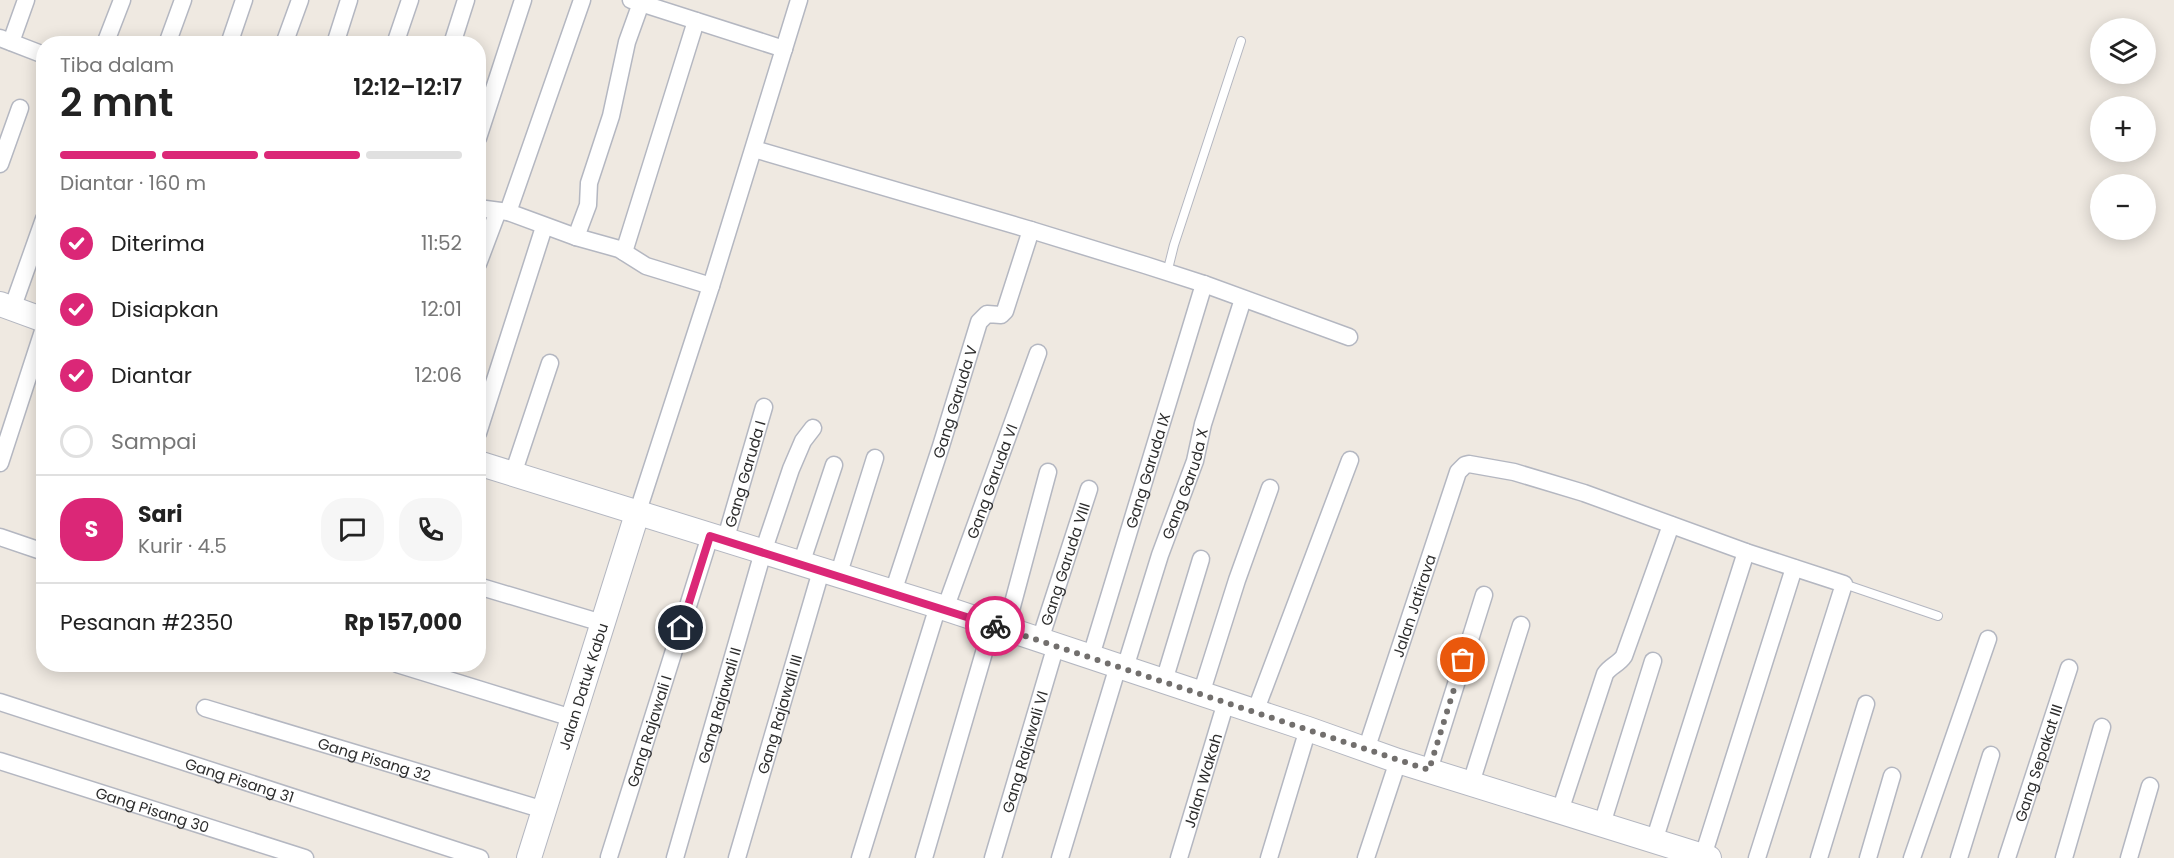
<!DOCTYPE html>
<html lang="id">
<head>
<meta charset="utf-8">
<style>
  :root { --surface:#fff; --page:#f6f6f6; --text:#222; --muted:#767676; --line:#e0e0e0; --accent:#db2777 }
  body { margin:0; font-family:Poppins,sans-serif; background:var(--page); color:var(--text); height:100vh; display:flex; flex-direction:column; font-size:22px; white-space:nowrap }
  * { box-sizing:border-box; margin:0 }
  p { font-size:20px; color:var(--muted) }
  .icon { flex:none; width:33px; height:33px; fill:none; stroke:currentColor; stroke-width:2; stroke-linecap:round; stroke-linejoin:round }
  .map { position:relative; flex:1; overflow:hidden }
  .drawer { position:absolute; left:36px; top:36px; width:450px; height:636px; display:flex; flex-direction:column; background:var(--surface); border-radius:24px; box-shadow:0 3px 15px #0003 }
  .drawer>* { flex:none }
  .buttons { position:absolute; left:2090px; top:18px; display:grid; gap:12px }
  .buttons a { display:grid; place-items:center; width:66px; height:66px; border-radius:50%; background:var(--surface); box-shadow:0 3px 15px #0003; font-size:30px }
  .pin { position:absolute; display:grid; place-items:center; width:51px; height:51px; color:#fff; margin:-26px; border:3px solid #fff; border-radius:50%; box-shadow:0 2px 6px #0007 }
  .courier { position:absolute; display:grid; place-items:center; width:60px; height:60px; margin:-30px; border:4px solid #db2777; border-radius:50%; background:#fff; color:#222; box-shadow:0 2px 8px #0007 }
  .head em { font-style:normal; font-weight:600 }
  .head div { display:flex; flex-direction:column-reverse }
  .head { display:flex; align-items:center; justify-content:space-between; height:102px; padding:0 24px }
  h1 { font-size:39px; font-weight:600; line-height:45px }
  .bar { display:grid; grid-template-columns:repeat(4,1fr); gap:9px 6px; align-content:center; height:72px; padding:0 24px }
  .bar i { height:8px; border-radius:4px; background:var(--line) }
  .bar .current { background:var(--accent) }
  .bar p { grid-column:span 4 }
  .line { display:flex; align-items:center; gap:15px; padding:0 24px; border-top:2px solid var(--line) }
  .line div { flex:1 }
  .round { display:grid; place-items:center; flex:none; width:63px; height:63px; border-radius:24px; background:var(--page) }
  ol { padding:0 24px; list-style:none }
  li { display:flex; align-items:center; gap:18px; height:66px }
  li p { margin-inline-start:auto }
  li .icon { padding:6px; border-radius:50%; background:var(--accent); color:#fff; stroke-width:4 }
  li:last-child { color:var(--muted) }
  li i { width:33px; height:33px; border:3px solid var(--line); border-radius:50% }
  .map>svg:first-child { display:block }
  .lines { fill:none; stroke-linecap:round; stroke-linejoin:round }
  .lane-casing { stroke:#b4b7c1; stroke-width:10 }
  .street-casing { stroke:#b4b7c1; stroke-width:19 }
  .secondary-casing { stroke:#b4b7c1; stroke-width:26 }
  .lane { stroke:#fff; stroke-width:8 }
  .street { stroke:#fff; stroke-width:16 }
  .secondary { stroke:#fff; stroke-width:24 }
  .done { stroke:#726f6d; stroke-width:6; stroke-dasharray:0 10.8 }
  .route { stroke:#db2777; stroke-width:8 }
  .labels { text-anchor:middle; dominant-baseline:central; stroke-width:5; stroke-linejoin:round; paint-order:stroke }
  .street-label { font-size:15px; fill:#2e2e2e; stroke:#fff }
</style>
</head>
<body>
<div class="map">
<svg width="2174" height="858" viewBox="0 0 2174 858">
  <rect width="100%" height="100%" fill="#efe9e1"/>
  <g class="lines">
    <g class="lane-casing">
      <g id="lane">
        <polyline points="1167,273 1174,245 1241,41"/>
        <polyline points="1844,584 1938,616"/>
      </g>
    </g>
    <g class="street-casing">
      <g id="street">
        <polyline points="631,0 784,49"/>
        <polyline points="0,38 44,55"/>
        <polyline points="11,42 26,0"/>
        <polyline points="105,44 122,0"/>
        <polyline points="167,44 183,0"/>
        <polyline points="229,44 244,0"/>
        <polyline points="284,44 300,0"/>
        <polyline points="335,44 349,0"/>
        <polyline points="395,44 410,0"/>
        <polyline points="452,44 466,0"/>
        <polyline points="478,138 523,0"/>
        <polyline points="754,149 1031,230 1145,265 1204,284 1349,337"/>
        <polyline points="0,164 20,108"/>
        <polyline points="478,208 508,212 576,237 619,249 646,266 711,286"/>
        <polyline points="508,212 582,0"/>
        <polyline points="576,237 588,205 589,183 611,116 627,42 641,3"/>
        <polyline points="624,252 696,21"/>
        <polyline points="478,264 498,211"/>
        <polyline points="12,309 44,219"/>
        <polyline points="478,433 544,227"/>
        <polyline points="0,463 44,328"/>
        <polyline points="513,474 550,363"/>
        <polyline points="637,514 711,286 799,0"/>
        <polyline points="0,537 44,552"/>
        <path id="s1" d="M725 541 764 407"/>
        <polyline points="801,564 834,465"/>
        <polyline points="838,576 875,458"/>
        <polyline points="478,586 602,623"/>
        <path id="s2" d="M893 592 941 446 979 322 987 314 1001 315 1005 311 1031 230"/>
        <path id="s3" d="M945 609 1038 353"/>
        <polyline points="1006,629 1048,472"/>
        <path id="s4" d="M1040 640 1089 489"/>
        <path id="s5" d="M1091 656 1204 284"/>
        <polyline points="397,664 572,718"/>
        <path id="s6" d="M1125 668 1160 555 1195 461 1203 424 1243 299"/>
        <polyline points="1164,681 1201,559"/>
        <polyline points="1201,694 1237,580 1270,488"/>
        <path id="s7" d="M0 702 480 858"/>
        <path id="s8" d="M205 708 544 810"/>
        <polyline points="1255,712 1350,460"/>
        <path id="s9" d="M1366 750 1458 472 1465 465 1469 464 1514 472 1584 493 1746 552 1844 584 1757 858"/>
        <path id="s10" d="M0 761 305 858"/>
        <polyline points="1429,770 1484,595"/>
        <polyline points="1471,783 1521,625"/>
        <path d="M1560 811 1605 674C1610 666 1619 664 1624 656L1671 525"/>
        <polyline points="1602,824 1653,661"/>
        <polyline points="1654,841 1746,552"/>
        <polyline points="1703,856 1794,568"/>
        <path id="s11" d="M609 857 710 536"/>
        <path id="s12" d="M675 858 763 552 791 469 803 441 813 428"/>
        <path id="s13" d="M737 858 821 571"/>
        <polyline points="860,858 938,606"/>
        <polyline points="924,858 992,625"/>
        <path id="s14" d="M993 858 1056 645"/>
        <polyline points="1060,858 1118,666"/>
        <path id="s15" d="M1179 858 1226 702"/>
        <polyline points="1269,858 1308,729"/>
        <polyline points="1366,858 1398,761"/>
        <polyline points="1819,858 1866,704"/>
        <polyline points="1868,858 1892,776"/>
        <polyline points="1912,858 1988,639"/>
        <polyline points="1959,858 1991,755"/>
        <path id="s16" d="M2007 858 2069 668"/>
        <polyline points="2064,858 2102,727"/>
        <polyline points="2129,858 2150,786"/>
      </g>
    </g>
    <g class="secondary-casing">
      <g id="secondary">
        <polyline points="0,304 44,320"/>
        <polyline points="478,463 938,606 1308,729 1398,761 1709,858"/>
        <path id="s17" d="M529 858 637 514"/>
      </g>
    </g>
    <use href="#lane" class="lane"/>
    <use href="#street" class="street"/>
    <use href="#secondary" class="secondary"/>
  </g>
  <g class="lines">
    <polyline class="done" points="995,626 1429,770 1463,660"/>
    <polyline class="route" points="681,628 710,536 995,626"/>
  </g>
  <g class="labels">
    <g class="street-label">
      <text stroke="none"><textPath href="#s2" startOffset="200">Gang Garuda V</textPath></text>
      <text stroke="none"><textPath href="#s5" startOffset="194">Gang Garuda IX</textPath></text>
      <text stroke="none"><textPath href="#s1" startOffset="70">Gang Garuda I</textPath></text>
      <text stroke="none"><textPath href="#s3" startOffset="136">Gang Garuda VI</textPath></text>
      <text stroke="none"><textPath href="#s6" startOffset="194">Gang Garuda X</textPath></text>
      <text stroke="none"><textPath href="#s4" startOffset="80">Gang Garuda VIII</textPath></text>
      <text stroke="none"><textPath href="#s9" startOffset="152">Jalan Jatirava</textPath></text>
      <text stroke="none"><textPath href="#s17" startOffset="180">Jalan Datuk Kabu</textPath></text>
      <text stroke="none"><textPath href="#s12" startOffset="159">Gang Rajawali II</textPath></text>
      <text stroke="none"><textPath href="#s13" startOffset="150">Gang Rajawali III</textPath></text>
      <text stroke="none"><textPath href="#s11" startOffset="132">Gang Rajawali I</textPath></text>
      <text stroke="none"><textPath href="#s14" startOffset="111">Gang Rajawali VI</textPath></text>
      <text stroke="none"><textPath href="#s8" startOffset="177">Gang Pisang 32</textPath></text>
      <text stroke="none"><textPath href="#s16" startOffset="100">Gang Sepakat III</textPath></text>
      <text stroke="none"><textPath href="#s7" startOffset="252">Gang Pisang 31</textPath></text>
      <text stroke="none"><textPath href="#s15" startOffset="81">Jalan Wakah</textPath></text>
      <text stroke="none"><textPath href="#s10" startOffset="160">Gang Pisang 30</textPath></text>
    </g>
  </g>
</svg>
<div class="buttons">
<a><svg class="icon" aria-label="layers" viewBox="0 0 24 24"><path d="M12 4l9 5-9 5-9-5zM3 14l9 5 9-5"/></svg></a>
<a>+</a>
<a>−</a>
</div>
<div class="pin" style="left:1463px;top:660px;background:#ea580c"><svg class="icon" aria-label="bag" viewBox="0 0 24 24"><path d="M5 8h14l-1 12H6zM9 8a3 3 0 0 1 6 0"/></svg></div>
<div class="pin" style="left:681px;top:628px;background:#1f2937"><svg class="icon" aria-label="home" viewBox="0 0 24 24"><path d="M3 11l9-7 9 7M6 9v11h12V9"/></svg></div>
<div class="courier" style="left:995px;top:626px"><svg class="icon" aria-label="bike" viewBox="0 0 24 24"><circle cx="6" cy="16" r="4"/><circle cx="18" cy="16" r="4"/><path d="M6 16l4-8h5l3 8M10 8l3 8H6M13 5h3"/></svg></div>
<section class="drawer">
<div class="head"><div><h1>2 mnt</h1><p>Tiba dalam</p></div><em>12:12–12:17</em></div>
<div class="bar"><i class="current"></i><i class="current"></i><i class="current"></i><i></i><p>Diantar · 160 m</p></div>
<ol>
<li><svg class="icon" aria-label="check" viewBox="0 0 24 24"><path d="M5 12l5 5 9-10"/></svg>Diterima<p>11:52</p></li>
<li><svg class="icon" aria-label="check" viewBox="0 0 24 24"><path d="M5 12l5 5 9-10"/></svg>Disiapkan<p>12:01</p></li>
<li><svg class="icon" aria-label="check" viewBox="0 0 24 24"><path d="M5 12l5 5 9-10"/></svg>Diantar<p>12:06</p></li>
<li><i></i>Sampai</li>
</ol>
<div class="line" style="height:108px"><b class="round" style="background:var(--accent);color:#fff">S</b><div><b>Sari</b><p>Kurir · 4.5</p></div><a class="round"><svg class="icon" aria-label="chat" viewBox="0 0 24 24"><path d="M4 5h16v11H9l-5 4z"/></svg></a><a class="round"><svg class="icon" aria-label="phone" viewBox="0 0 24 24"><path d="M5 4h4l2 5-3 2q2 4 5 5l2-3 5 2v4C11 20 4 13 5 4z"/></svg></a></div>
<div class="line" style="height:78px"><div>Pesanan #2350</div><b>Rp 157,000</b></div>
</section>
</div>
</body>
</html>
